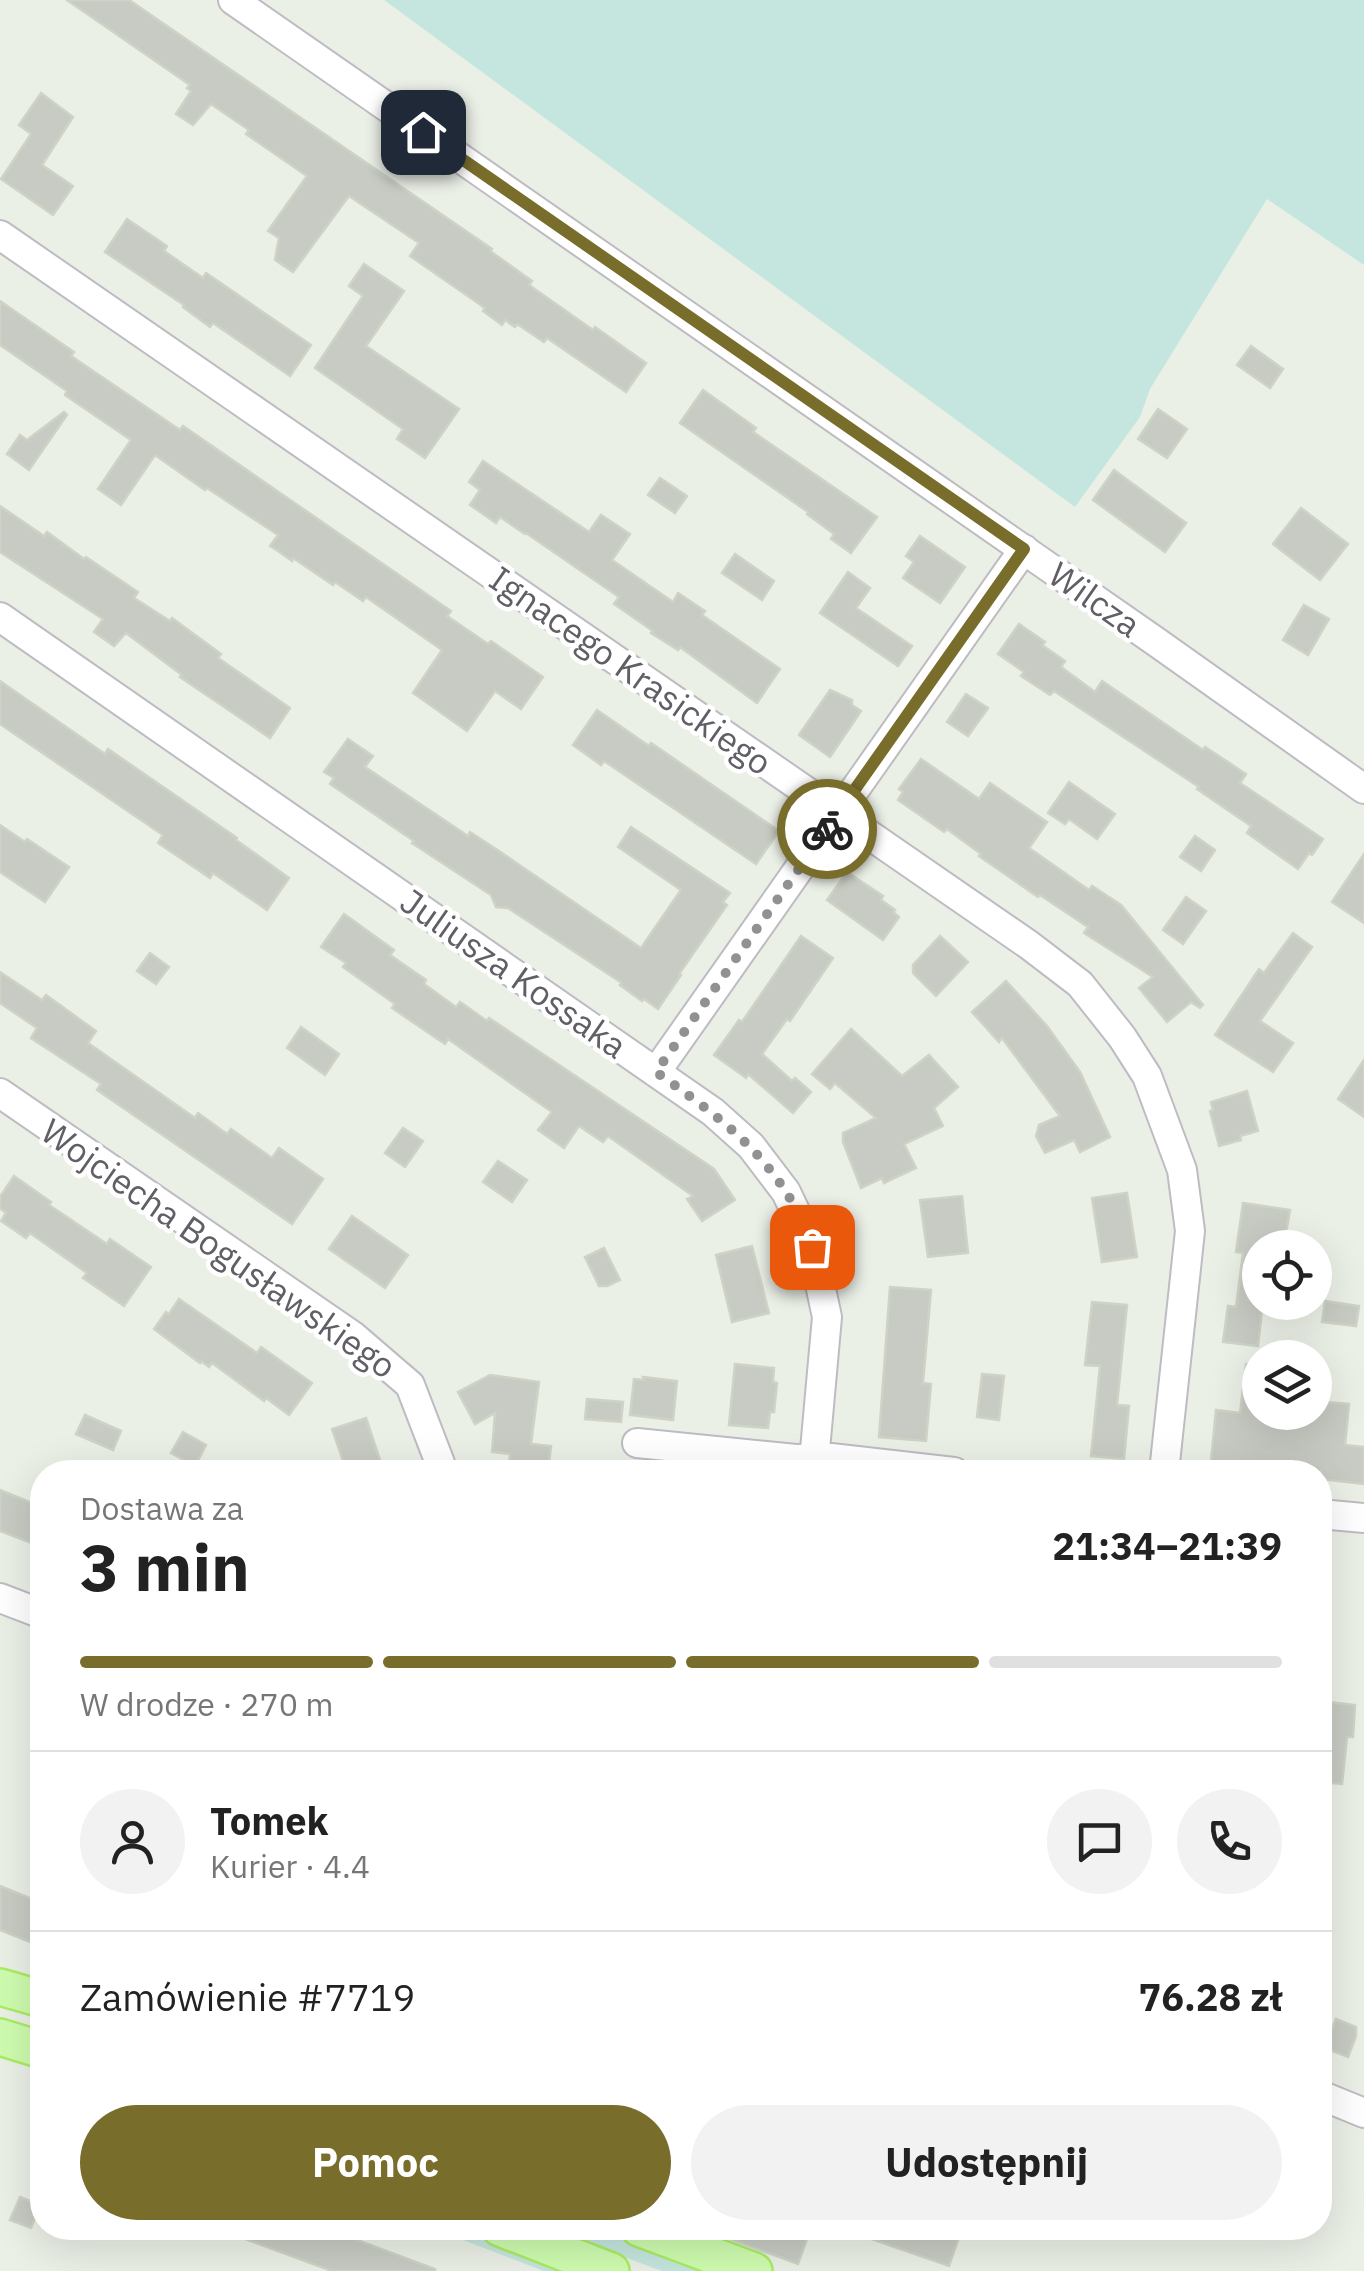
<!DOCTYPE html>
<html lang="pl">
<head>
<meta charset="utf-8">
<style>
  :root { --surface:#fff; --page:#f2f2f2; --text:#222; --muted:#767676; --line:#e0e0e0; --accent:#796d2c }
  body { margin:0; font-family:"IBM Plex Sans",sans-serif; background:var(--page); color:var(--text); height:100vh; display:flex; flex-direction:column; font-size:38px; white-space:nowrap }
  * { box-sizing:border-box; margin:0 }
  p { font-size:32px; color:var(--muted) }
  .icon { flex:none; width:55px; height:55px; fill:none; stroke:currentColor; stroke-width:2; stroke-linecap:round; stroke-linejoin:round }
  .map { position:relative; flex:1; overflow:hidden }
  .sheet { position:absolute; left:30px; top:1460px; width:1302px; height:780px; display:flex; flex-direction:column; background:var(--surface); border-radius:40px; box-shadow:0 10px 40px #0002 }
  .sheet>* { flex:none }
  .buttons { position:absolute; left:1242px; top:1230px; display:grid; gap:20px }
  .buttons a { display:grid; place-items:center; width:90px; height:90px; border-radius:50%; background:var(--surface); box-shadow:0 10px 40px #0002; font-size:50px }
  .pin { position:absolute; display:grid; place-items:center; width:85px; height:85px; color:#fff; margin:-42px; border-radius:20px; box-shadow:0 5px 15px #0006 }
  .courier { position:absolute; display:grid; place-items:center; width:100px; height:100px; margin:-50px; border:8px solid #796d2c; border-radius:50%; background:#fff; color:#222; box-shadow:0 2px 12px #0007 }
  .head em { font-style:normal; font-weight:700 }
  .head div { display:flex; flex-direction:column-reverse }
  .head { display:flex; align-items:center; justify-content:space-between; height:170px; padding:0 50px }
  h1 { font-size:65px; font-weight:700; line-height:75px }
  .bar { display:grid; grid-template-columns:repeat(4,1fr); gap:15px 10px; align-content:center; height:120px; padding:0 50px }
  .bar i { height:12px; border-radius:8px; background:var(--line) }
  .bar .active { background:var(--accent) }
  .bar p { grid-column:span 4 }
  .line { display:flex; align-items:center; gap:25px; padding:0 50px; border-top:2px solid var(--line) }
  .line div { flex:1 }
  .round { display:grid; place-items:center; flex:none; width:105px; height:105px; border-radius:52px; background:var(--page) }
  .button { display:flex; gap:20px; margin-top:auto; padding:20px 50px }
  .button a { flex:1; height:115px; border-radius:60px; background:var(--accent); color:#fff; font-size:40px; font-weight:700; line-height:115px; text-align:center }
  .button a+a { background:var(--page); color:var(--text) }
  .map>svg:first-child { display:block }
  .green { fill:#c4e6de }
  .building { fill:#c7cbc3; stroke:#cdd4c5; stroke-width:2.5 }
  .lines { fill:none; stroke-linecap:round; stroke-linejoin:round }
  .minor-casing { stroke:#bebbc2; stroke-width:32 }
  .major-casing { stroke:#aaed62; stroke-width:40 }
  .minor { stroke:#fff; stroke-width:28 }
  .major { stroke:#cefcaf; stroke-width:35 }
  .done { stroke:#919193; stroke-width:10; stroke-dasharray:0 18 }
  .route { stroke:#796d2c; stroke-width:12 }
  .labels { text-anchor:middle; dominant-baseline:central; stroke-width:9; stroke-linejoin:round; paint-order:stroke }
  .street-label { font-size:35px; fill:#615e66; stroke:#fff }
</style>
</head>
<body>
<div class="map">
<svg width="1364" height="2271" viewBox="0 0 1364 2271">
  <rect width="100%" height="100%" fill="#ebf0e7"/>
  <g class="green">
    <polygon points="384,0 1364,0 1364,265 1267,199 1150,389 1140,417 1075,507"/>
    <polygon points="432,2228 457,2228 570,2271 544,2271"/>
    <polygon points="545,2228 596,2228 710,2271 662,2271"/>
  </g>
  <g class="building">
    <polygon points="67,0 129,0 492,249 490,251 532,281 529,285 593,330 595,327 646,363 626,392 547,338 544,342 517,324 515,327 505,320 502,325 483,311 485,308 410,256 419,243 349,196 293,272 275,260 279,238 268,231 307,176 246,134 249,130 211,104 193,125 176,114 191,91 187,88 190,85"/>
    <polygon points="41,93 73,117 42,165 73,186 53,215 1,179 31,134 19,125"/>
    <polygon points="127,219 167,246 164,251 203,278 206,273 311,345 290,376 213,323 210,327 183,307 184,305 105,252"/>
    <polygon points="364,264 404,291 366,346 459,409 425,458 397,439 403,429 315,368 363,296 349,286"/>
    <polygon points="0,301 74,352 71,356 180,430 183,426 451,611 447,616 488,644 491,641 543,677 521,709 495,691 467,731 413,693 442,650 366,597 363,601 335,582 333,585 293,558 292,561 281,553 270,546 278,535 207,488 205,490 155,455 121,505 98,489 131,440 65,395 67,391 0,345"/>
    <polygon points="1251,346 1283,369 1270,388 1237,365"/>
    <polygon points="703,390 756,428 753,432 877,517 851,553 831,539 834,534 807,514 808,512 680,423"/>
    <polygon points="1158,409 1187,429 1167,458 1138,439"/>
    <polygon points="64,412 67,415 29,470 7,454 20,435 27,440"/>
    <polygon points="483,461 589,532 601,515 630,534 612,560 673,602 678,593 705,611 702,615 780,669 757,703 680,647 678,650 651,633 653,631 614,604 619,597 526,533 525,534 500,517 496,523 470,505 480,490 469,482"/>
    <polygon points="1114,470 1186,523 1165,552 1093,500"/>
    <polygon points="660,478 687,496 675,513 648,495"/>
    <polygon points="0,506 44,536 47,532 84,559 86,557 138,592 134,598 170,621 172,618 221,654 218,658 290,708 270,738 180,677 182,675 126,633 114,646 94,632 103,619 0,552"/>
    <polygon points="1301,508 1348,544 1320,580 1273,544"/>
    <polygon points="920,536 965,567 940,603 903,578 914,562 906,556"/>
    <polygon points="735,554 774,581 762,600 722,573"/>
    <polygon points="848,572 870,588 856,608 912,646 898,666 820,613"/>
    <polygon points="1304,605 1329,619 1308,655 1283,640"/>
    <polygon points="1019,624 1045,642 1042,645 1065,661 1061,667 1095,692 1102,681 1203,750 1205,747 1246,774 1240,783 1323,839 1312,855 1309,853 1298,869 1247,833 1251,826 1197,789 1199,787 1054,691 1050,695 1021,676 1024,672 998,654"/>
    <polygon points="0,681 105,754 108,749 237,838 236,840 289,878 267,910 213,873 210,878 158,843 163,835 0,724"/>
    <polygon points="830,690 852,700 852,705 861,711 830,757 799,735"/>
    <polygon points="966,694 988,708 968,736 947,722"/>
    <polygon points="597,710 649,746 651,743 779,831 756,864 604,761 601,765 573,745"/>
    <polygon points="348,739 373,756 365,767 468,836 470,832 499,851 641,948 681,890 618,847 631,827 730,893 723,902 727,905 679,974 681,975 658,1009 644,999 642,1001 620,985 622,983 508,908 496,907 491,895 412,843 414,841 330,784 334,778 324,772"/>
    <polygon points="921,759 979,799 990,783 1047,822 1029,848 1089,890 1092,886 1121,905 1203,1005 1200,1008 1191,1002 1167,1022 1139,988 1153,977 1084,933 1088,927 1040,895 1038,897 979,856 981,854 947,829 944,832 898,800 903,792 899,789"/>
    <polygon points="1069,782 1115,814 1097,839 1069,819 1065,824 1048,813"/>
    <polygon points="0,825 25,842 27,839 69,867 45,902 0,872"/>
    <polygon points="1195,836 1215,850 1201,871 1180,857"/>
    <polygon points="1364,854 1364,923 1332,902"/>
    <polygon points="847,872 883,896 881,900 895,910 893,912 899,917 883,940 827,900"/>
    <polygon points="1186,897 1206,911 1183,944 1163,930"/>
    <polygon points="344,914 394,950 390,955 426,980 424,984 456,1007 460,1002 487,1021 489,1018 714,1169 735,1200 702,1221 687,1199 693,1196 608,1136 603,1142 579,1126 564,1148 538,1130 552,1112 448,1039 445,1044 392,1008 395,1004 343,967 346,963 321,947"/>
    <polygon points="1293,933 1312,947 1260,1021 1293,1043 1273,1072 1215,1035 1259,969 1264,973"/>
    <polygon points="801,936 833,958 790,1021 787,1019 762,1054 792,1081 795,1078 811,1092 793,1113 748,1074 746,1078 714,1055 739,1020 742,1022"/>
    <polygon points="940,936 968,962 936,996 913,973 913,965"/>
    <polygon points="150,953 169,967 156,984 137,971"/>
    <polygon points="0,972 42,1000 46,995 96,1031 88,1043 195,1118 198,1113 227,1134 231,1129 272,1158 279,1148 323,1179 292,1224 97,1090 101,1084 31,1038 37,1028 0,1003"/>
    <polygon points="1006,981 1047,1026 1080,1072 1110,1137 1080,1152 1074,1140 1045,1153 1036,1136 1039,1125 1060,1116 1002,1038 999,1042 972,1012"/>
    <polygon points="301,1027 339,1054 325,1075 287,1048"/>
    <polygon points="851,1029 902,1076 929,1055 958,1087 934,1108 943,1126 904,1144 916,1168 884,1183 882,1178 861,1188 843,1142 843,1133 876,1118 835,1083 830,1089 812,1074"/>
    <polygon points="1364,1060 1364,1117 1338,1099"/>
    <polygon points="1247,1091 1258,1131 1240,1136 1241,1140 1219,1146 1210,1111 1213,1110 1211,1102"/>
    <polygon points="403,1128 423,1141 405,1167 385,1153"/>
    <polygon points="498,1161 527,1180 512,1202 483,1182"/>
    <polygon points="14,1176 51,1202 49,1205 107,1244 110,1239 151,1267 124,1306 83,1278 87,1273 30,1233 26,1238 1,1221 6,1213 0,1208 0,1197"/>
    <polygon points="1127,1193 1137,1257 1102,1262 1092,1198"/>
    <polygon points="962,1196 968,1253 928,1257 920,1200"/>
    <polygon points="1243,1203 1290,1210 1286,1233 1280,1233 1278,1248 1260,1248 1260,1310 1262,1310 1258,1346 1223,1342 1228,1306 1236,1307 1243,1253 1236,1252"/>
    <polygon points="352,1216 408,1255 385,1288 329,1249"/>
    <polygon points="752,1246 769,1313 732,1322 716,1255"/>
    <polygon points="604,1248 620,1280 607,1286 599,1286 585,1257"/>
    <polygon points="890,1287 931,1290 923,1383 931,1384 926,1441 879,1437"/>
    <polygon points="179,1299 257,1353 261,1347 312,1383 289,1415 266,1398 264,1401 212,1363 209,1367 201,1361 200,1363 154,1329 166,1312 169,1314"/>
    <polygon points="1325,1301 1359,1306 1356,1326 1322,1322"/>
    <polygon points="1092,1302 1127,1305 1117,1405 1129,1406 1124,1459 1091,1456 1100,1366 1085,1365"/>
    <polygon points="735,1364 774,1368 773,1382 777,1383 774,1412 770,1412 768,1428 729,1425"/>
    <polygon points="1246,1364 1260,1365 1260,1412 1315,1412 1315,1401 1349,1404 1345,1445 1364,1447 1364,1484 1320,1479 1320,1472 1260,1472 1230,1470 1230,1464 1211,1462 1216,1410 1240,1413"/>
    <polygon points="982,1374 1004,1376 999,1420 977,1417"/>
    <polygon points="490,1375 539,1382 531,1444 551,1446 548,1472 508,1472 510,1454 492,1452 495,1413 475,1424 458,1392"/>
    <polygon points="643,1377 677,1381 673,1420 630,1415 634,1379 644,1380"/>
    <polygon points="587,1399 623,1402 621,1422 585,1419"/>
    <polygon points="85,1415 121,1431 113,1450 76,1434"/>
    <polygon points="366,1418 384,1472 347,1472 332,1429"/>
    <polygon points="183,1432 206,1445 195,1466 171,1453"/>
    <polygon points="0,1490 42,1507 42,1547 0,1531"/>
    <polygon points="1320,1701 1355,1705 1353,1737 1347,1737 1342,1784 1320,1782"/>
    <polygon points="0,1886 42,1903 42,1947 0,1930"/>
    <polygon points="1336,2019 1356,2027 1356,2036 1348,2057 1325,2048"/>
    <polygon points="20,2197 40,2205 31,2228 10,2220"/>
    <polygon points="222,2228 325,2228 435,2269 435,2271 332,2271 221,2230"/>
    <polygon points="708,2228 784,2228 808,2236 798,2264 707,2230"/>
    <polygon points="846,2228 943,2228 960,2234 949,2266 846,2230"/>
  </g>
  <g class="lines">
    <g class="minor-casing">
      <g id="minor">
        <polyline points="233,0 1155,641 1364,789"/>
        <polyline points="0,235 1029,945 1080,984 1122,1037 1147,1076 1182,1170 1190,1231 1164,1472"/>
        <polyline points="0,617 713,1112 751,1146 786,1192 812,1247 827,1317 813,1472"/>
        <polyline points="656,1072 1024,549"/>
        <polyline points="0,1093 353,1336 410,1385 440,1463 439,1472"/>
        <polyline points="637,1443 796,1459 831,1458 954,1472"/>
        <polyline points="1320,1514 1364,1518"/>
        <polyline points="0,1598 42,1614"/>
        <polyline points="1320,2095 1364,2113"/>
      </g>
    </g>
    <g class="major-casing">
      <g id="major">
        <polyline points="0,1987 42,1999"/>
        <polyline points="0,2037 42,2050"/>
        <polyline points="500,2228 611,2271"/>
        <polyline points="639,2228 754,2271"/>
      </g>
    </g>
    <use href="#minor" class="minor"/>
    <use href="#major" class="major"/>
  </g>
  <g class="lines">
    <path class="done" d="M812 1247C803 1228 796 1206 784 1189 751 1139 704 1106 656 1072L827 829"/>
    <polyline class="route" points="423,132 1024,549 827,829"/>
  </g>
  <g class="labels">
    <g class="street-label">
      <text transform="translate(1095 599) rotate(35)">Wilcza</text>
      <text transform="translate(631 670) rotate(35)">Ignacego Krasickiego</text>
      <text transform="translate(514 973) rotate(35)">Juliusza Kossaka</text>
      <text transform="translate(219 1248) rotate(35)">Wojciecha Bogusławskiego</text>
    </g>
  </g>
</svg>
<div class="buttons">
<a><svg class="icon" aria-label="locate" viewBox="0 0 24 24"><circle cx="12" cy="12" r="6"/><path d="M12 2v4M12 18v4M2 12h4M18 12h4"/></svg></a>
<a><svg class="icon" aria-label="layers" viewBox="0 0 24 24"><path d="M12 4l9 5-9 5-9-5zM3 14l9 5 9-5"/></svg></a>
</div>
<div class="pin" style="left:812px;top:1247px;background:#ea580c"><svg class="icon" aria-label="bag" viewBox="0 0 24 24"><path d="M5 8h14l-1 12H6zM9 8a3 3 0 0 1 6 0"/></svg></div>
<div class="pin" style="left:423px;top:132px;background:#1f2937"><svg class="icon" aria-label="home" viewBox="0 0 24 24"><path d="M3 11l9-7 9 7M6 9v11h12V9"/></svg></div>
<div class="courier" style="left:827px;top:829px"><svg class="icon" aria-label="bike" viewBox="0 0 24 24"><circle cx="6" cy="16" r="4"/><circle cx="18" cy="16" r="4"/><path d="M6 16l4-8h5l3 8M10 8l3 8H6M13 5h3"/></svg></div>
<section class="sheet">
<div class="head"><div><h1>3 min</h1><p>Dostawa za</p></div><em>21:34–21:39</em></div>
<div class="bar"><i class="active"></i><i class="active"></i><i class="active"></i><i></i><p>W drodze · 270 m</p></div>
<div class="line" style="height:180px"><a class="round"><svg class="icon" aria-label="person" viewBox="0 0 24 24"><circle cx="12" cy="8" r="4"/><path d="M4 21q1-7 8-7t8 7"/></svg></a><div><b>Tomek</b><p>Kurier · 4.4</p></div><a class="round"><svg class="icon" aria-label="chat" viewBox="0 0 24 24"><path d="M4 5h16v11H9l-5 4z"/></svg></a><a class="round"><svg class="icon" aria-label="phone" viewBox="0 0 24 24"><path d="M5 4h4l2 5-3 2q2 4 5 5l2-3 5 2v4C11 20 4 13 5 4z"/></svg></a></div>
<div class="line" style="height:130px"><div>Zamówienie #7719</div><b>76.28 zł</b></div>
<div class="button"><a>Pomoc</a><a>Udostępnij</a></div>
</section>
</div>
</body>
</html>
